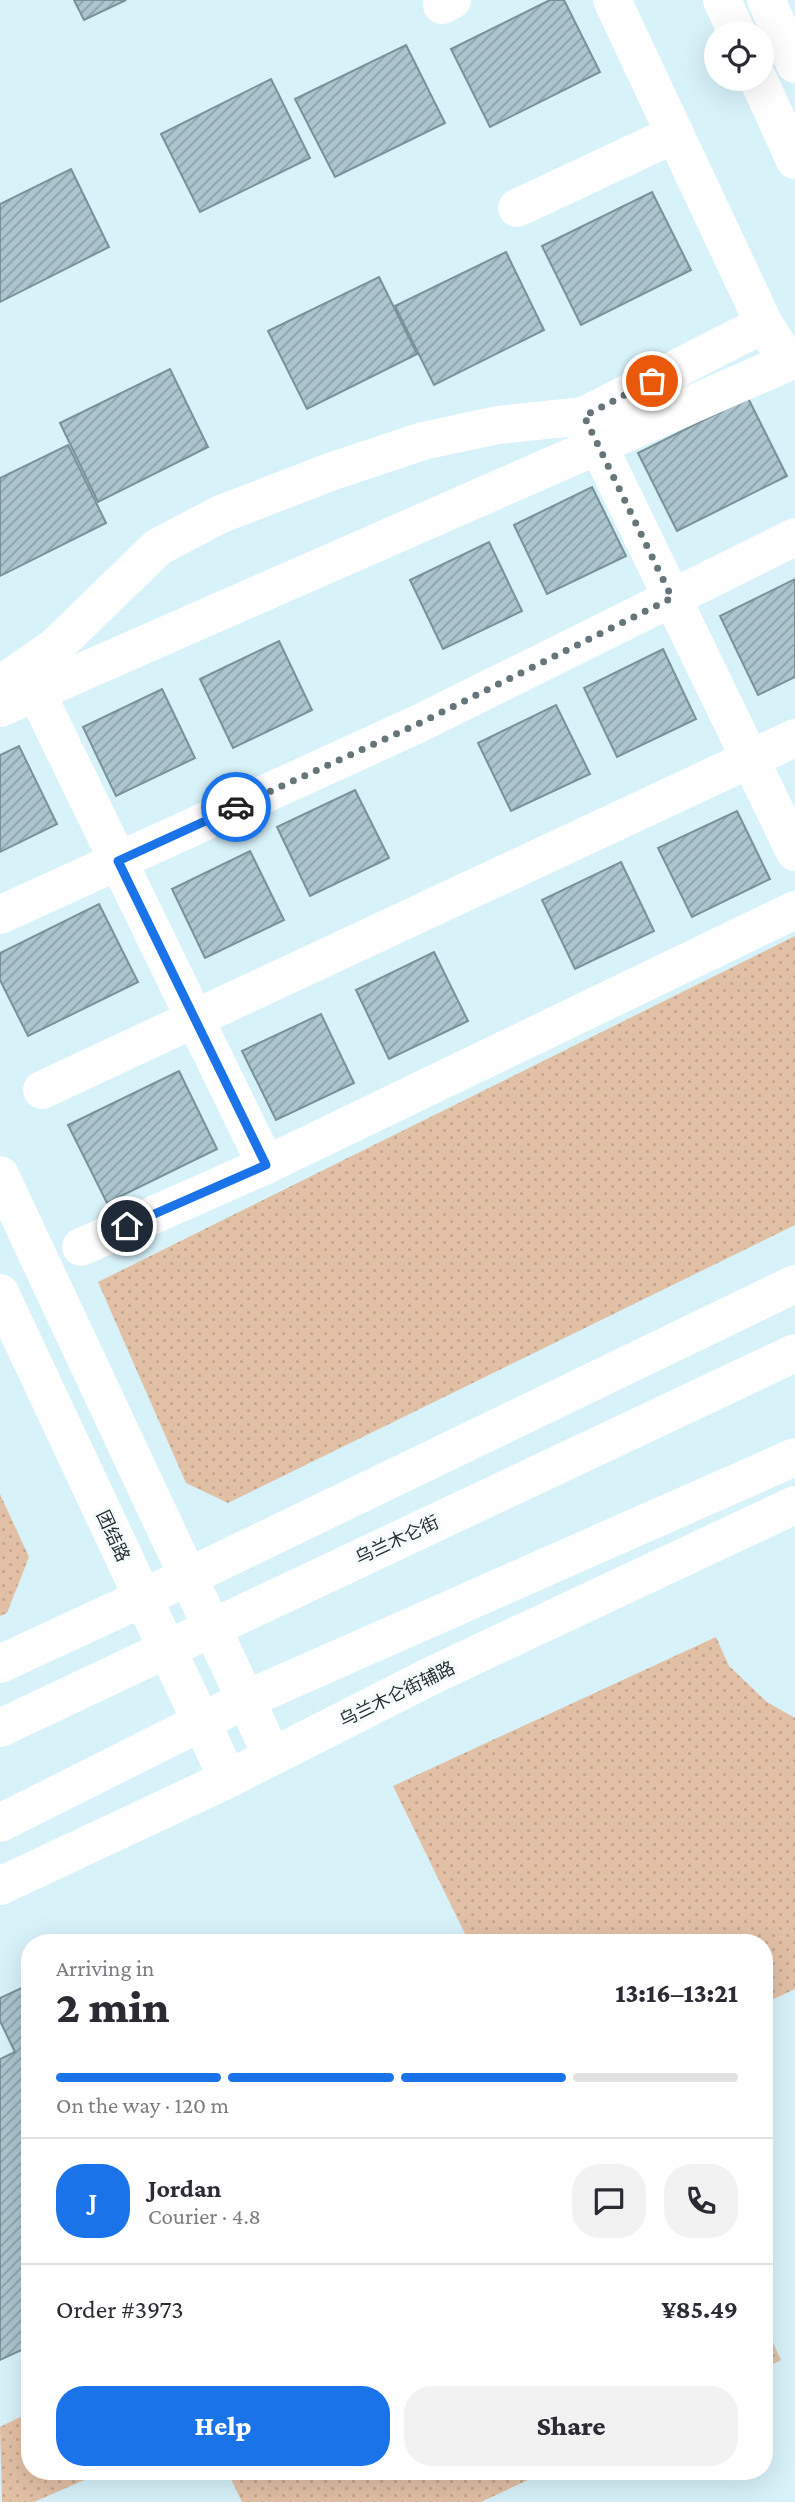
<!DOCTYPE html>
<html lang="en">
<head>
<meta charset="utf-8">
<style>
  :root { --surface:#fff; --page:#f2f2f3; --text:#2b2b33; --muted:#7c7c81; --line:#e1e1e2; --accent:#1a73e8 }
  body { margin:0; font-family:"Crimson Pro","Noto Sans SC",serif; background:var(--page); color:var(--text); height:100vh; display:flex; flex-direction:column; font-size:26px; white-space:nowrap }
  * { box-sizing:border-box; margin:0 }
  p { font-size:23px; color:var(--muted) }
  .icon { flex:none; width:38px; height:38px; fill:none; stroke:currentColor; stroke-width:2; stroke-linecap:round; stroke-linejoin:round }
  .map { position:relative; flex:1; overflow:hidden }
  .drawer { position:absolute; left:21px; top:1934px; width:752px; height:546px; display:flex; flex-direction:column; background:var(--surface); border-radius:28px; box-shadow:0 7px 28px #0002 }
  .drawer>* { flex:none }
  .buttons { position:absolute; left:704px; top:21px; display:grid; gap:14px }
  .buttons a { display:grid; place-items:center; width:70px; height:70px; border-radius:50%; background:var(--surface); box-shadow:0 7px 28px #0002; font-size:35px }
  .pin { position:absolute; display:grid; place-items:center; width:60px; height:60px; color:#fff; margin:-30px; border:4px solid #fff; border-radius:50%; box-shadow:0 2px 7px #0007 }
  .courier { position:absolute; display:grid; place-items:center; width:70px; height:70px; margin:-35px; border:5px solid #1a73e8; border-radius:50%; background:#fff; color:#222; box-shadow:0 2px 9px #0007 }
  .head em { font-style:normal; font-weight:800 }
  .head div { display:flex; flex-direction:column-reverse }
  .head { display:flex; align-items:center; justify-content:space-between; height:119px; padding:0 35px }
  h1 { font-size:46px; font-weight:800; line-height:52px }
  .bar { display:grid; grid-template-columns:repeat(4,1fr); gap:10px 7px; align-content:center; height:84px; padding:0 35px }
  .bar i { height:9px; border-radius:5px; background:var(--line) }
  .bar .active { background:var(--accent) }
  .bar p { grid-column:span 4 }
  .line { display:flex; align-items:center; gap:18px; padding:0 35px; border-top:2px solid var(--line) }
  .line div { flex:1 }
  .round { display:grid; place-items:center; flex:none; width:74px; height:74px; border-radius:28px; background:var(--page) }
  .action { display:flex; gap:14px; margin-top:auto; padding:14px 35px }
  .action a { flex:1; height:80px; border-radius:28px; background:var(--accent); color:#fff; font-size:28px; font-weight:800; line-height:80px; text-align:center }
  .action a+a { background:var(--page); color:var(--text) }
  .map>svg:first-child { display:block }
  .green { fill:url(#green-dots) }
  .building { fill:url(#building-hatch); stroke:#799199; stroke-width:2 }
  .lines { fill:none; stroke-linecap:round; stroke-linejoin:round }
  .minor { stroke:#fff; stroke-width:38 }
  .major { stroke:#fff; stroke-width:38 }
  .done { stroke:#657579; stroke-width:7; stroke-dasharray:0 12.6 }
  .route { stroke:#1a73e8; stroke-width:9 }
  .labels { text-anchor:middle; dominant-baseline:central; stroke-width:7; stroke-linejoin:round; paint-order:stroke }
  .street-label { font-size:18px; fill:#273134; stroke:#f6fbfc }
</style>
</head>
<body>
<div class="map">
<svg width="795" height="2502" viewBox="0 0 795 2502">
  <defs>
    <pattern id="green-dots" width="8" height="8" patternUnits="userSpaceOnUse" patternTransform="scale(1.75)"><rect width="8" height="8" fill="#e2c0a6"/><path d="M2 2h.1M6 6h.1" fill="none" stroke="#c2a590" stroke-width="1.8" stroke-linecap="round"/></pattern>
    <pattern id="building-hatch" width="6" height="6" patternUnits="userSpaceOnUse" patternTransform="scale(1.75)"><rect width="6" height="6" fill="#acc5ce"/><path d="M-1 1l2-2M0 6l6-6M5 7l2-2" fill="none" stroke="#8ca1a8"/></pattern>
  </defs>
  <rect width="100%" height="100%" fill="#d8f2fa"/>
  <g class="green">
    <polygon points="795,936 795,1225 228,1503 186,1483 98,1282"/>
    <polygon points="0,1494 29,1557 7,1613 0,1616"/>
    <polygon points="716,1637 729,1666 767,1702 795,1718 795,1989 765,2003 765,1942 469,1942 393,1786"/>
    <polygon points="765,2325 781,2360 765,2368"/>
    <polygon points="30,2412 30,2471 105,2471 34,2502 2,2502 0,2427"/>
    <polygon points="227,2471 547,2471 481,2502 242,2502"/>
  </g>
  <g class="building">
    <polygon points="74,0 126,0 84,20"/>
    <polygon points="550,0 564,0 600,72 490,127 451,49"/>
    <polygon points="406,45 445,123 335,177 295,99"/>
    <polygon points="271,79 310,158 200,212 161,134"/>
    <polygon points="71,169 109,247 0,302 0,204"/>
    <polygon points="652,192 691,270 581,325 542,246"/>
    <polygon points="506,252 544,330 434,385 395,306"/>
    <polygon points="379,277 417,354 307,409 268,331"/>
    <polygon points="170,369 208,447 98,502 60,423"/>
    <polygon points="748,398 787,476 677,531 638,453"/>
    <polygon points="68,445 106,523 0,576 0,478"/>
    <polygon points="592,487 626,556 547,594 514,525"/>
    <polygon points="489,542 522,611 443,649 410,580"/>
    <polygon points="795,579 795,677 758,695 720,616"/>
    <polygon points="279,641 312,710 233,748 200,679"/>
    <polygon points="663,649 696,719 617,757 584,688"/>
    <polygon points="162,689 195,758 116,796 83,727"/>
    <polygon points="556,705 590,774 511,811 478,743"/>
    <polygon points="19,746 57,824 0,852 0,755"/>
    <polygon points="355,790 389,858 310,896 277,827"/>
    <polygon points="737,811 770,879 692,917 658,848"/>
    <polygon points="250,851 284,920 205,958 172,889"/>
    <polygon points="621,862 654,931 575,969 542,900"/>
    <polygon points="99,904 138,982 28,1036 0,980 0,953"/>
    <polygon points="434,952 468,1021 389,1059 356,990"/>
    <polygon points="321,1014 354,1083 276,1120 242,1051"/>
    <polygon points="179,1071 217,1149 107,1203 68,1125"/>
    <polygon points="30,1984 30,2346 0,2360 0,2059 15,2052 0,2021 0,1998"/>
  </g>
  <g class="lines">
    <g class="minor">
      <polyline points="612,0 764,324"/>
      <polyline points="722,0 737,33"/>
      <polyline points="442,5 452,0"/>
      <polyline points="758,79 795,160"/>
      <polyline points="517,208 675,134"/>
      <polyline points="587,422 795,852"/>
      <polyline points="0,685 55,647 158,547 221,514 330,472 423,441 498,425 584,416 764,324 788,362 0,708"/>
      <polyline points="36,692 266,1165"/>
      <polyline points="0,915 418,724 795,537"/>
      <polyline points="42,1090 795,738"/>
      <polyline points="0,1175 272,1756"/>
      <polyline points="81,1247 266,1165 795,910"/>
      <polyline points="0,1293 228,1779"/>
      <polyline points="0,1664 188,1577 795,1284"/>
      <polyline points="0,1886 228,1779 435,1674 795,1505"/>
    </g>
    <g class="major">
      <polyline points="766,0 795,64"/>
      <polyline points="0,1728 795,1353"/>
      <polyline points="0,1823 245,1700 795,1457"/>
    </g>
  </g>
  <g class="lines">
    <polyline class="done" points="236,807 418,724 672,598 584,416 652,381"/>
    <polyline class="route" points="127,1226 266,1165 118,861 236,807"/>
  </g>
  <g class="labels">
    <g class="street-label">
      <text transform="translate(113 1536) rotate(65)">团结路</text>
      <text transform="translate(397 1540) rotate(-25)">乌兰木仑街</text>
      <text transform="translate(397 1694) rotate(-26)">乌兰木仑街辅路</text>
    </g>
  </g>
</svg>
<div class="buttons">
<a><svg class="icon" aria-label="locate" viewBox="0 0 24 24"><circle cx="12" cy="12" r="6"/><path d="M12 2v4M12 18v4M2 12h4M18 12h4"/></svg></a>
</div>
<div class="pin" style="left:652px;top:381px;background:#ea580c"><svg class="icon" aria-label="bag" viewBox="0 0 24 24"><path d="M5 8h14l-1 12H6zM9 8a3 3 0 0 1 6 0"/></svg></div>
<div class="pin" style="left:127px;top:1226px;background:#1f2937"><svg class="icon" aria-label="home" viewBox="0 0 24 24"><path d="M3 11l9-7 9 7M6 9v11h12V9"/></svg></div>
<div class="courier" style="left:236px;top:807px"><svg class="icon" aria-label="car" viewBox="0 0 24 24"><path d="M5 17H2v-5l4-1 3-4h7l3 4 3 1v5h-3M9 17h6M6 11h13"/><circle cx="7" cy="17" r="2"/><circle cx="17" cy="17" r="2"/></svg></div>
<section class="drawer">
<div class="head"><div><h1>2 min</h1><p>Arriving in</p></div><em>13:16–13:21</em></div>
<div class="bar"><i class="active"></i><i class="active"></i><i class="active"></i><i></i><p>On the way · 120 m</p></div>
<div class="line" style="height:126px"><b class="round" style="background:var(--accent);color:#fff">J</b><div><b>Jordan</b><p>Courier · 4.8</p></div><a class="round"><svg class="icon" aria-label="chat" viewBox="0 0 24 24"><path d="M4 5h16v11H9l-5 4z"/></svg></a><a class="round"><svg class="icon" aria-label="phone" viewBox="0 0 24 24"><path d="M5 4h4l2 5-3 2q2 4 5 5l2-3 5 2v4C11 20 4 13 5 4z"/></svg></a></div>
<div class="line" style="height:91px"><div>Order #3973</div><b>¥85.49</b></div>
<div class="action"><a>Help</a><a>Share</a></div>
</section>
</div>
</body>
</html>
